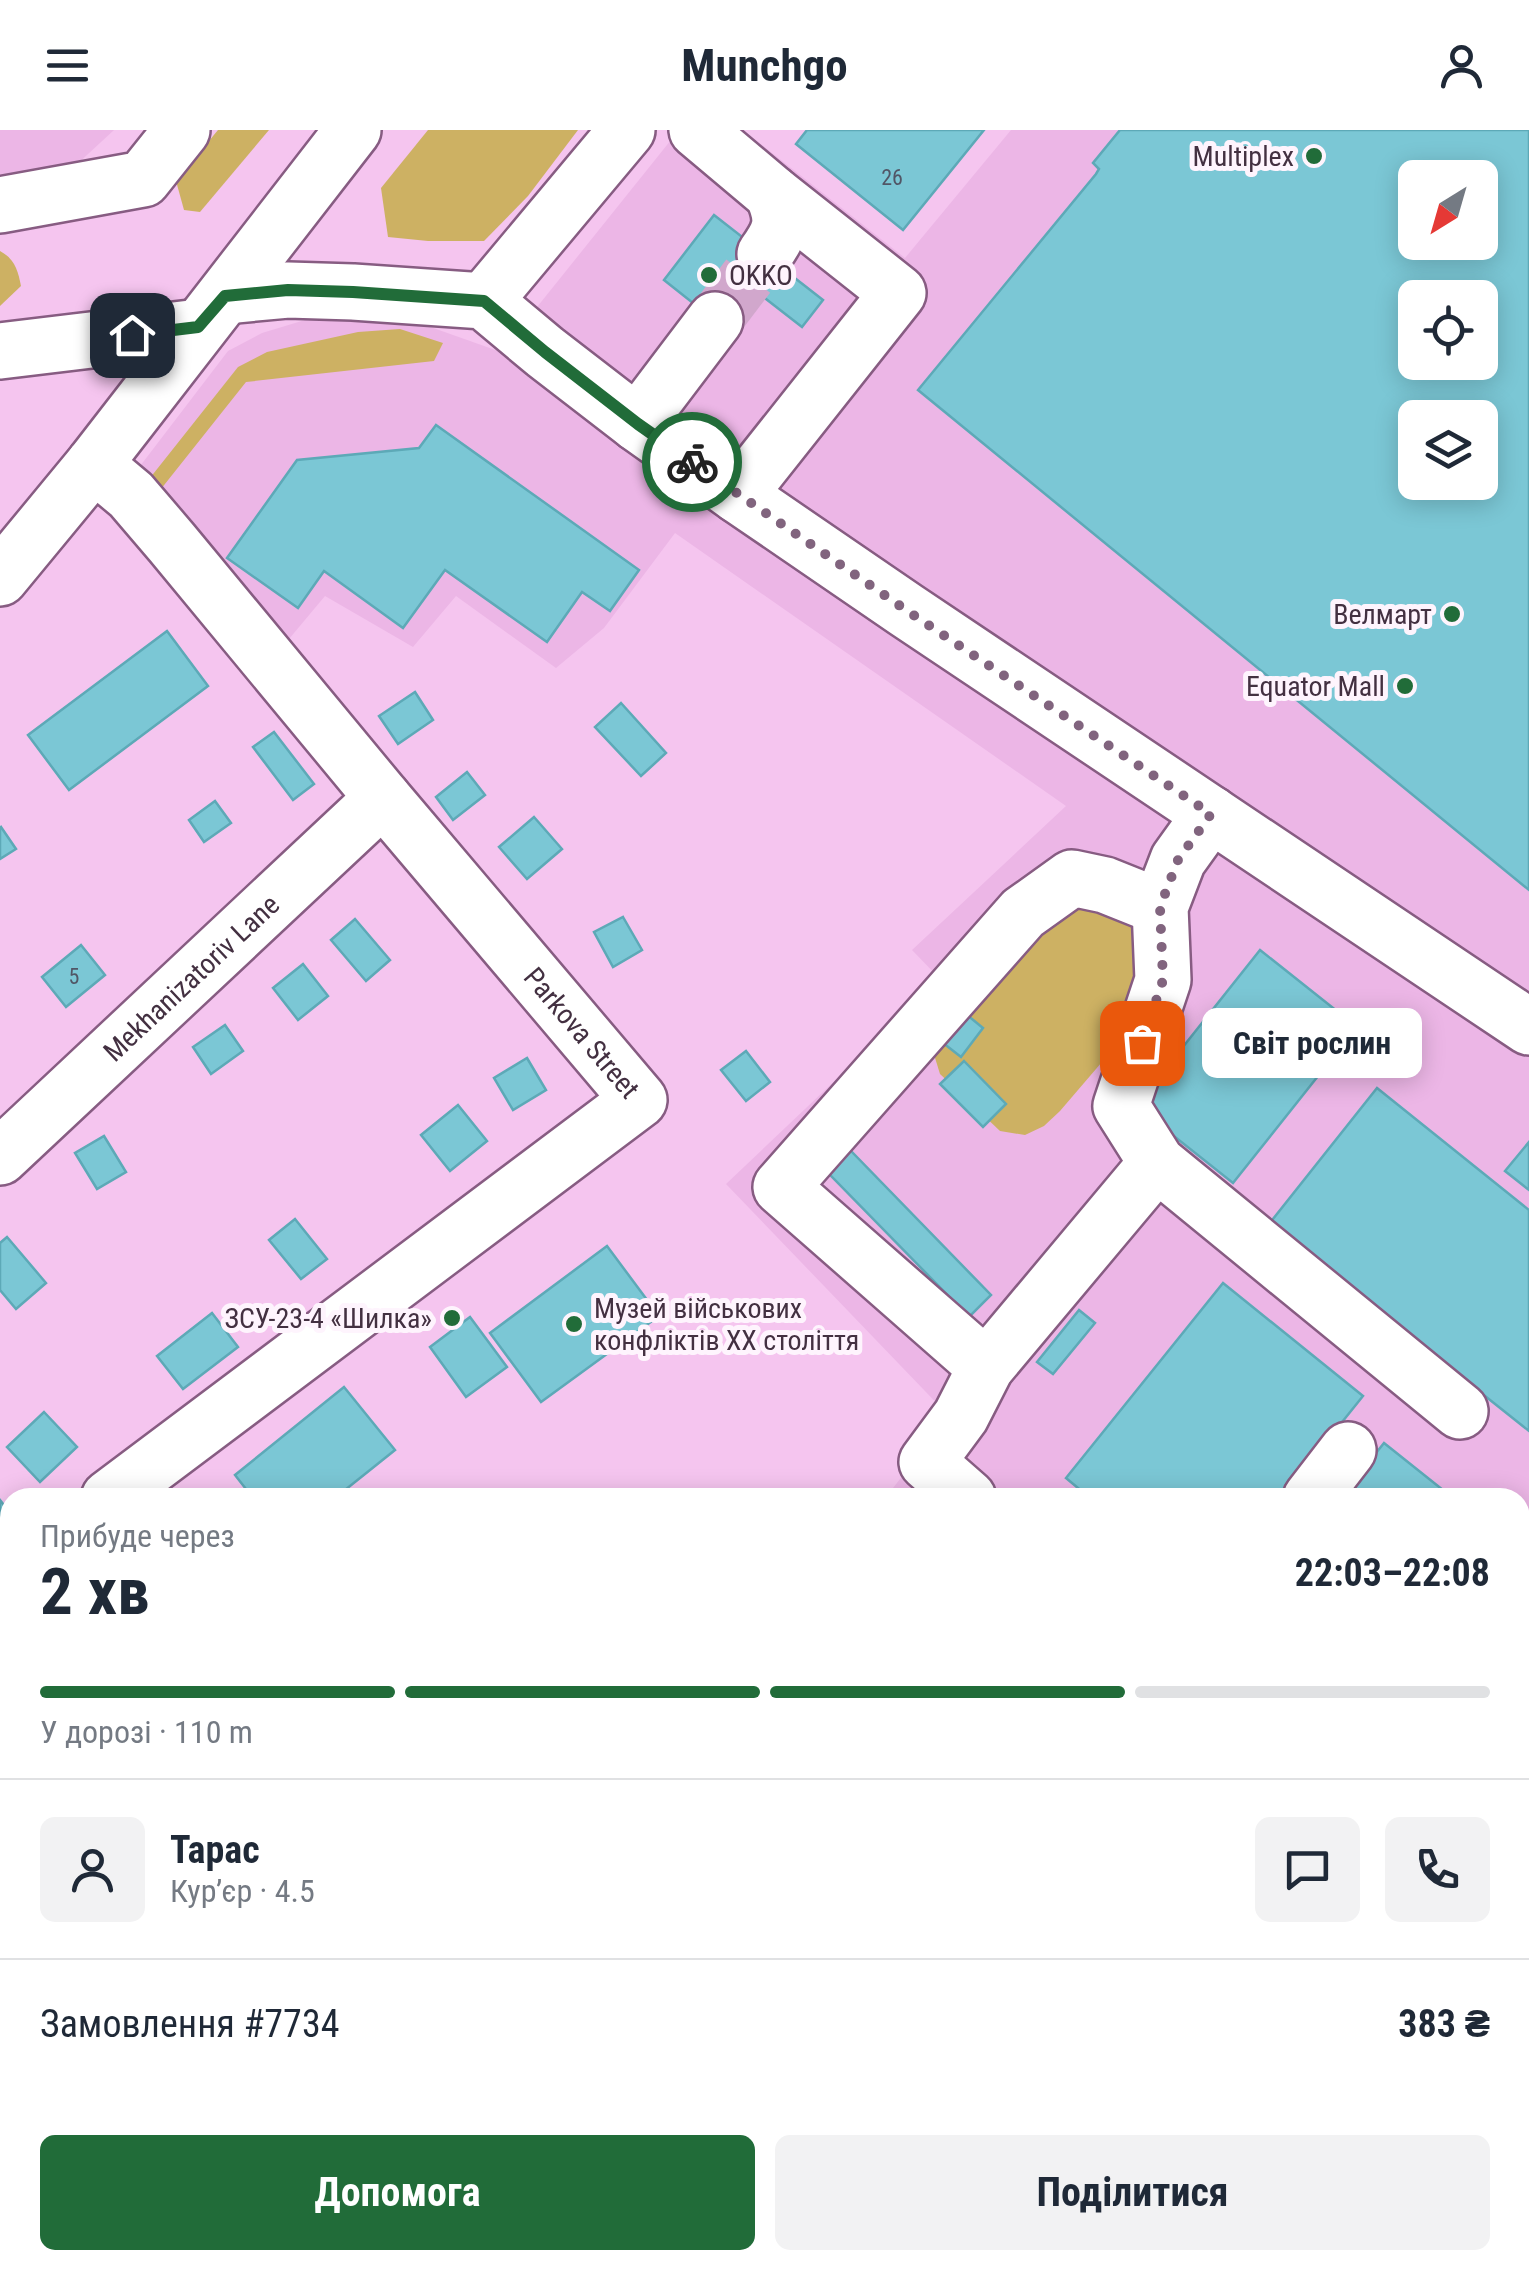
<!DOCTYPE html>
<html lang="uk">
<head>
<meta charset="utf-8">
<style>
  :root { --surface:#fff; --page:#f2f2f3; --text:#1f2937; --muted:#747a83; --line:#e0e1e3; --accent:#216c39 }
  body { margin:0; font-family:"Roboto Condensed",sans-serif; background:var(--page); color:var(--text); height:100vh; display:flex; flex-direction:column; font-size:38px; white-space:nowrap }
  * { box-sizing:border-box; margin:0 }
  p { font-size:32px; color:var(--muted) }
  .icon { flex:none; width:55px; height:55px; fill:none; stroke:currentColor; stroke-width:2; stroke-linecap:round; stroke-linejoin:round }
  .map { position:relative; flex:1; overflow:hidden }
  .details { position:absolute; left:0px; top:1358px; width:1530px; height:782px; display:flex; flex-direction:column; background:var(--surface); border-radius:30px 30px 0 0; box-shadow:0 5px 25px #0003 }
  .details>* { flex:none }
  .needle { width:65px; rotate:217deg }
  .fabs { position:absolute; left:1398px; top:30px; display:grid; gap:20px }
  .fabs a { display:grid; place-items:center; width:100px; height:100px; border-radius:15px; background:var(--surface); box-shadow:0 5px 25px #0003; font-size:50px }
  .pin { position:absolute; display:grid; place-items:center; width:85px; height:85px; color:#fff; margin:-42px; border-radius:20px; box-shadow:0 5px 15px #0006 }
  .courier { position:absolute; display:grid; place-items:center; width:100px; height:100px; margin:-50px; border:8px solid #216c39; border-radius:50%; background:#fff; color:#222; box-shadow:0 2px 12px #0007 }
  .bubble { position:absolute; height:70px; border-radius:15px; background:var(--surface); box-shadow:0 5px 25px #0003; font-size:32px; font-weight:700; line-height:70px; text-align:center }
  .headline em { font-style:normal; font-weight:700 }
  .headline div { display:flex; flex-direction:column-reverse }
  .headline { display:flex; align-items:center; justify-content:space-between; height:170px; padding:0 40px }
  h1 { font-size:65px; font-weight:700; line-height:75px }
  .bar { display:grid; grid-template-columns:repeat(4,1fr); gap:15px 10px; align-content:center; height:120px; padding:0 40px }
  .bar i { height:12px; border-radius:8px; background:var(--line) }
  .bar .selected { background:var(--accent) }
  .bar p { grid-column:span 4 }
  .line { display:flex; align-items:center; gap:25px; padding:0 40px; border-top:2px solid var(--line) }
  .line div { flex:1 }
  .round { display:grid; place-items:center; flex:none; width:105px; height:105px; border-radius:15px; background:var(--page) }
  .primary-button { display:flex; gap:20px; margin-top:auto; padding:20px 40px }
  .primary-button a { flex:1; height:115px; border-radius:15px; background:var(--accent); color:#fff; font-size:40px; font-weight:700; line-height:115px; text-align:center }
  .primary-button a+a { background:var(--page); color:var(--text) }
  header { display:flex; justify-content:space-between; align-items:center; height:130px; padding:0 40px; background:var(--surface); font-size:45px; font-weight:700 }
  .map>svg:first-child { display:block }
  .built { fill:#ecb6e6; fill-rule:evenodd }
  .green { fill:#cdb163 }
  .building { fill:#7bc7d5; stroke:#5da9b7; stroke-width:2.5; fill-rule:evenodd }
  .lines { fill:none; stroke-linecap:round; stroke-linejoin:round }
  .minor-tunnel { stroke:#d1a7cc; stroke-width:55; stroke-dasharray:55 28; stroke-linecap:butt }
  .minor-casing { stroke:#875c82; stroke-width:60 }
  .major-casing { stroke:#875c82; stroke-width:60 }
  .minor { stroke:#fff; stroke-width:55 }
  .major { stroke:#fff; stroke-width:55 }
  .done { stroke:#81647e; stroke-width:10; stroke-dasharray:0 18 }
  .route { stroke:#216c39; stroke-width:12 }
  .poi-dot { fill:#216c39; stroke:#fef4fd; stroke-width:4 }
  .labels { text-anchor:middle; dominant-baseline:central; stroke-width:10; stroke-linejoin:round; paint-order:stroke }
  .number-label { font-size:22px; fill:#515666 }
  .poi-label { font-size:28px; fill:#433041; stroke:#fef4fd; text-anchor:end }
  .street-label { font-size:28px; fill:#433041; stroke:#fef4fd }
</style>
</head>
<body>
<header><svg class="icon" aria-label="menu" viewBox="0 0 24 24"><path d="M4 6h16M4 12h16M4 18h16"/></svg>Munchgo<svg class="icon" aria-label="person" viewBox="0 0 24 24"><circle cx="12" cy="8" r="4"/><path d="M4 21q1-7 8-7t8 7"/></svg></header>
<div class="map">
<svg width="1529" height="2139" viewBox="0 0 1529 2139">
  <rect width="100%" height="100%" fill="#f5c5ef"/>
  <g class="built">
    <polygon points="0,0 114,0 62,48 0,58"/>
    <path d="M679 0H743L905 128 1011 0H1529V2139H918L909 2130H1520V1368L886 1367 949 1286 726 1054 941 850 912 820 1066 676 675 403 604 498 556 538 456 466 413 517 325 466 289 509 134 344 228 221 262 203 305 190 391 183 501 222ZM1415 48H1480V112H1415ZM1415 168H1480V232H1415ZM1415 288H1480V352H1415Z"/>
  </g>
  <g class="green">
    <polygon points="218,0 269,0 200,82 184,80 176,51"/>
    <polygon points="428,0 578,0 528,66 484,111 428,111 388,107 381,58"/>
    <path d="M0 121C15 129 18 141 21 156L0 176Z"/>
    <polygon points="400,199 443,213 434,231 246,252 157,364 146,353 238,237 267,222 358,202"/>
    <polygon points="1078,762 1148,804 1120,911 1060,981 1044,996 1025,1005 1000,1001 940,944 932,918"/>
  </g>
  <g class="building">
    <polygon points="807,0 984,0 903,100 796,14"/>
    <path d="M1120 0H1529V760L918 260 1096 44 1099 39 1093 33ZM1415 48H1480V112H1415ZM1415 168H1480V232H1415ZM1415 288H1480V352H1415Z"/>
    <polygon points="714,85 823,170 802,197 757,162 727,200 664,150"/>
    <polygon points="436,295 639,440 610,481 582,462 547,512 445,440 403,498 324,441 298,478 227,428 297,330 419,318"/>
    <polygon points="167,501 208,556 69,660 28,605"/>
    <polygon points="415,562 433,590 398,614 379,586"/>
    <polygon points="621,573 666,623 641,646 595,597"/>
    <polygon points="274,602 314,654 293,670 253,617"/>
    <polygon points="467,642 485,665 453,690 436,667"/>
    <polygon points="215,671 231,693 204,712 189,690"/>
    <polygon points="534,687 562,719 527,749 499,717"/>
    <polygon points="1,697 16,719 0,729 0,698"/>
    <polygon points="623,787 642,820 613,837 594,802"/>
    <polygon points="355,789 390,830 366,851 331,810"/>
    <polygon points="81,815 105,845 66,877 42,847"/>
    <polygon points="1260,820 1357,897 1233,1053 1136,976"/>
    <polygon points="303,834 328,866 298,890 273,858"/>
    <polygon points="961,880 983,898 961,927 938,909"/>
    <polygon points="225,895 243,921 211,944 193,917"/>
    <polygon points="746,921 770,952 746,971 721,940"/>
    <polygon points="527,928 546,960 513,980 494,948"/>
    <polygon points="964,931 1006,974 983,997 940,954"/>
    <polygon points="1377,958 1529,1080 1529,1301 1269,1094"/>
    <polygon points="458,975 487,1011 450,1041 421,1005"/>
    <polygon points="818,987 991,1165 969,1187 795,1009"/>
    <polygon points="104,1006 126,1042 97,1059 75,1023"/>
    <polygon points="1529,1012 1529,1060 1505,1041"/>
    <polygon points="295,1089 327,1129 301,1149 269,1110"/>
    <polygon points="7,1107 46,1153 16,1179 0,1160 0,1113"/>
    <polygon points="607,1116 659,1186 541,1272 490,1203"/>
    <polygon points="1223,1153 1363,1266 1281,1368 1090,1368 1066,1348"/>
    <polygon points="1079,1180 1095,1193 1053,1244 1037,1232"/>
    <polygon points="212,1183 238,1217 183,1259 157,1226"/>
    <polygon points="470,1187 507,1237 466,1267 430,1217"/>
    <polygon points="344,1257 395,1320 335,1368 253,1368 235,1345"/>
    <polygon points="44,1282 77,1317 40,1352 7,1317"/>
    <polygon points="1384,1313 1453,1368 1340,1368"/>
    <polygon points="0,1370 10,1383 10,1390 0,1398"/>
    <polygon points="1529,1476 1529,1675 1520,1668 1520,1487"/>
    <polygon points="10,1726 10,1787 0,1795 0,1734"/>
    <polygon points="10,1864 10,1905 0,1893 0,1873"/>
    <polygon points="10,2087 10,2130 189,2130 181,2139 0,2139 0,2099"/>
    <polygon points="1375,2130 1507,2130 1518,2139 1386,2139"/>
  </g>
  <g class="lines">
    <polyline class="minor-tunnel" points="715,190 765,124"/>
    <g class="minor-casing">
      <g id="minor">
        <polyline points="697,0 773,64 898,163 738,365"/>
        <polyline points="0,75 143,49 182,0"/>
        <path d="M765 124C782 100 784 91 773 64"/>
        <polyline points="225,166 288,160 353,162 484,171 545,222 637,293 738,365 906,480 1529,897"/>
        <polyline points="484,171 627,0"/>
        <polyline points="637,293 715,190"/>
        <path id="s1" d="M94 334 131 365 172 413 383 668 639 970 109 1368"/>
        <polyline points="1211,684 1178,730 1160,777 1163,850 1121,976 1157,1033 1460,1281"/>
        <path id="s2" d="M0 1027 383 668"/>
        <polyline points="986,1237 781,1057 1023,783 1072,748 1105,755 1160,777"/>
        <polyline points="968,1368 927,1332 961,1286 986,1237 1157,1033"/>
        <polyline points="1311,1368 1348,1320"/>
        <polyline points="0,1449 10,1442"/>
        <polyline points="0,1496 10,1492"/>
        <polyline points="0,1607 10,1614"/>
        <polyline points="1520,1812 1529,1820"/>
        <polyline points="0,2002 10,2014"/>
        <polyline points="609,2130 618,2139"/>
        <polyline points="846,2130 855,2139"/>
        <polyline points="1262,2130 1273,2139"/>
        <polyline points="220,2139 227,2130"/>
      </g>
    </g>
    <g class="major-casing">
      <g id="major">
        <polyline points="0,221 199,197"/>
        <polyline points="0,448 94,334 353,0"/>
      </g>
    </g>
    <use href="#minor" class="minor"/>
    <use href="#major" class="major"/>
  </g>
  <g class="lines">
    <polyline class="done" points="692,332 906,480 1211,684 1178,730 1160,777 1163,850 1142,913"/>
    <polyline class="route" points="132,205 198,197 225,166 288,160 353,162 484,171 545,222 638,294 692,332"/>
  </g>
  <g class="poi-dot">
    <circle cx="1314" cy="26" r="10"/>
    <circle cx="709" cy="145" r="10"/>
    <circle cx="1452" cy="484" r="10"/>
    <circle cx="1405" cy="556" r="10"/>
    <circle cx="452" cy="1188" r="10"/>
    <circle cx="574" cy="1194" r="10"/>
  </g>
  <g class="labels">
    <g class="number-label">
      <text x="892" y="47">26</text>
      <text x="74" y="846">5</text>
    </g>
    <g class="poi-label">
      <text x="1294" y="26">Multiplex</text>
      <text x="729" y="145" text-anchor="start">OKKO</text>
      <text x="1432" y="484">Велмарт</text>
      <text x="1385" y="556">Equator Mall</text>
      <text x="594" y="1178" text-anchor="start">Музей військових<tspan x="594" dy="32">конфліктів ХХ століття</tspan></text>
      <text x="432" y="1188">ЗСУ-23-4 «Шилка»</text>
    </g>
    <g class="street-label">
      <text stroke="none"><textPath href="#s2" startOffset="262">Mekhanizatoriv Lane</textPath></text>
      <text stroke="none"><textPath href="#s1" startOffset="750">Parkova Street</textPath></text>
    </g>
  </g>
</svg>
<div class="fabs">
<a><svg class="needle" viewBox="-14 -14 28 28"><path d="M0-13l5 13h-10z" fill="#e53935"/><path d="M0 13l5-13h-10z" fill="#747a83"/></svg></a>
<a><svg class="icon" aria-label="locate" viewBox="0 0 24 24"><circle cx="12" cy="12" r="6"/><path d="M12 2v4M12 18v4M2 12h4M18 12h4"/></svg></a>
<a><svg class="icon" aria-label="layers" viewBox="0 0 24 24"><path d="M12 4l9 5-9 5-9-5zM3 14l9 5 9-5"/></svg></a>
</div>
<div class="pin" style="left:1142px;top:913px;background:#ea580c"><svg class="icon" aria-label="bag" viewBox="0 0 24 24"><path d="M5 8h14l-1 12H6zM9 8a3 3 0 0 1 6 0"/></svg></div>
<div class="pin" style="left:132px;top:205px;background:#1f2937"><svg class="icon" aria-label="home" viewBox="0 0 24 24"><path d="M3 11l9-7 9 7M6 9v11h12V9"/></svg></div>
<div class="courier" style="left:692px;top:332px"><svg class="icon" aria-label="bike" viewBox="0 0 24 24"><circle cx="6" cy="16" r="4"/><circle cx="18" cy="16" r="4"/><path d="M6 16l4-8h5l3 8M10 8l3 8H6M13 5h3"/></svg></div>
<div class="bubble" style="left:1202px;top:878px;width:220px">Світ рослин</div>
<section class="details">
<div class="headline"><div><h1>2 хв</h1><p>Прибуде через</p></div><em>22:03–22:08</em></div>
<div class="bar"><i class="selected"></i><i class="selected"></i><i class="selected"></i><i></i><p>У дорозі · 110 m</p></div>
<div class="line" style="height:180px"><a class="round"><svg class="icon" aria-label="person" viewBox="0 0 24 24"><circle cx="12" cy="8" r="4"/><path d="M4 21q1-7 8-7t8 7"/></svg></a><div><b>Тарас</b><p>Кур’єр · 4.5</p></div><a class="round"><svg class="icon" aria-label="chat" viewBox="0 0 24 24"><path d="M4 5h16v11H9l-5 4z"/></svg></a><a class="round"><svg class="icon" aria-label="phone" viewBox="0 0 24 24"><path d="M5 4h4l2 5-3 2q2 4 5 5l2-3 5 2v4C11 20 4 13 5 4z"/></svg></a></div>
<div class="line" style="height:130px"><div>Замовлення #7734</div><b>383 ₴</b></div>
<div class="primary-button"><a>Допомога</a><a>Поділитися</a></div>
</section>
</div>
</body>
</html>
